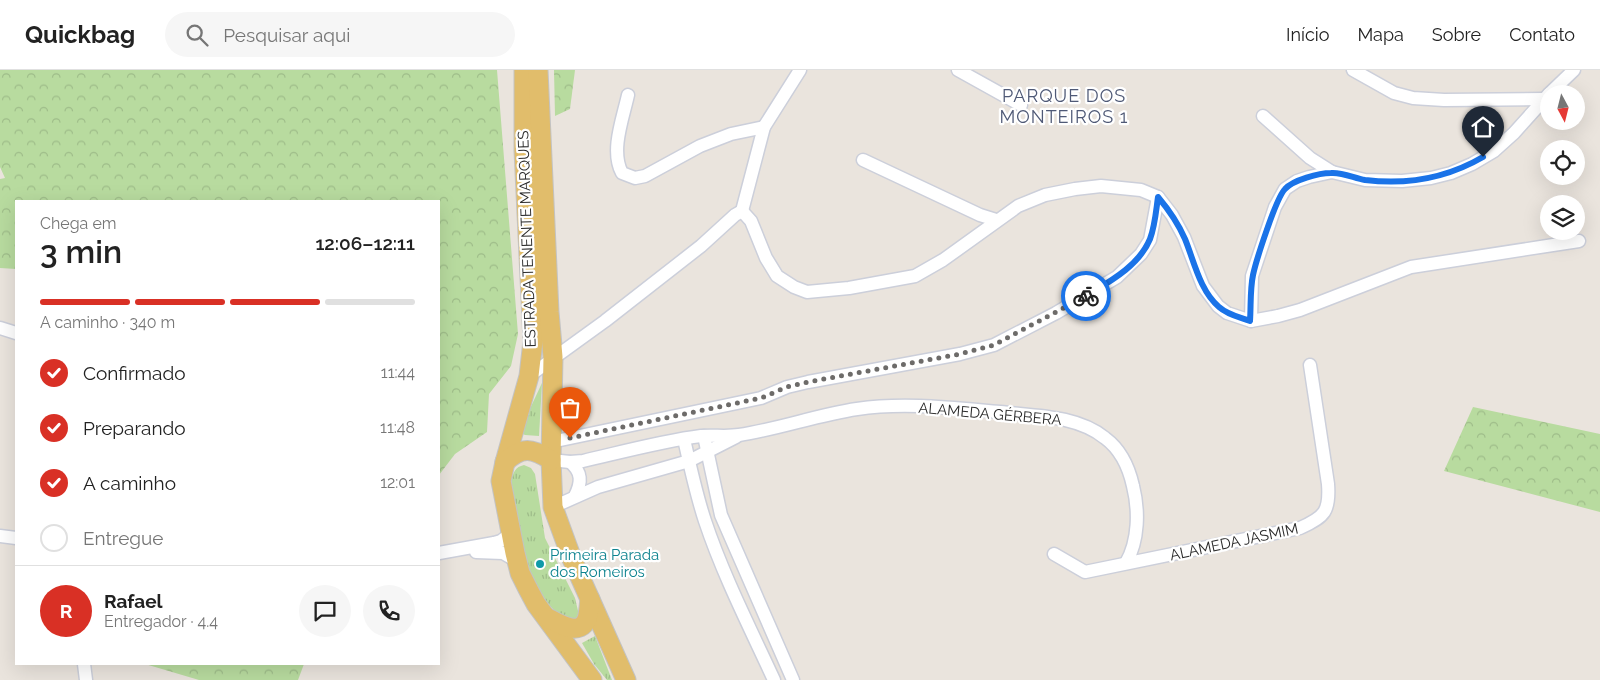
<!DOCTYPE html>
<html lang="pt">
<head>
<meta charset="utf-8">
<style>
  :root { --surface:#fff; --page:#f6f6f6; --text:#222; --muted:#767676; --line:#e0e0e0; --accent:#d93025 }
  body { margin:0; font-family:Raleway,sans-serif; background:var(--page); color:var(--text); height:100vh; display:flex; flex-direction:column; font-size:19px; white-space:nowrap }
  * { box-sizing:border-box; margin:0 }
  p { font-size:16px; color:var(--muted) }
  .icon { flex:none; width:28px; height:28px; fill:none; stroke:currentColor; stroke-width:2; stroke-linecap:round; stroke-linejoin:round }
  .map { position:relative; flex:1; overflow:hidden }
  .sheet { position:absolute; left:15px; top:130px; width:425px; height:465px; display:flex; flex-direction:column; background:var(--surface); border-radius:0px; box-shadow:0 5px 20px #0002 }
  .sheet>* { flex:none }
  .needle { width:32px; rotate:173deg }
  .controls { position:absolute; left:1540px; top:15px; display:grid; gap:10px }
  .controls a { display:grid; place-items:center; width:45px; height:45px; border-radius:50%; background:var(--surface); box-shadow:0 5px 20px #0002; font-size:25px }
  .pin { position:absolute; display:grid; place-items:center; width:42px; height:42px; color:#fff; margin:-51px -21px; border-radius:50% 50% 50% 0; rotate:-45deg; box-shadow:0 0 5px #0007 }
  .pin .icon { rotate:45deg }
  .courier { position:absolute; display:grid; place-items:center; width:50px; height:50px; margin:-25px; border:4px solid #1a73e8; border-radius:50%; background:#fff; color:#222; box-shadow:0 1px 6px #0007 }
  .summary em { font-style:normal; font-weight:600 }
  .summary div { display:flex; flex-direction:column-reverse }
  .summary { display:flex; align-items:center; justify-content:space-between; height:85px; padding:0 25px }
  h1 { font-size:32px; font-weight:600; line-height:38px }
  .bar { display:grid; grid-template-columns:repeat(4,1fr); gap:8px 5px; align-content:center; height:60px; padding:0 25px }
  .bar i { height:6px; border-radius:4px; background:var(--line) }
  .bar .selected { background:var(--accent) }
  .bar p { grid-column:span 4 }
  .line { display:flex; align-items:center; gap:12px; padding:0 25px; border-top:1px solid var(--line) }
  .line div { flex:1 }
  .round { display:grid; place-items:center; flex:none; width:52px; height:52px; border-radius:26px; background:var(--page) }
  ol { padding:0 25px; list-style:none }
  li { display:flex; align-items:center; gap:15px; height:55px }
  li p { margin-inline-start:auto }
  li .icon { padding:5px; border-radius:50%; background:var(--accent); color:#fff; stroke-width:4 }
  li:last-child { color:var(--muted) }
  li i { width:28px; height:28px; border:2px solid var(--line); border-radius:50% }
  header { display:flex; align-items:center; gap:30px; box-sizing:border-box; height:70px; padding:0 25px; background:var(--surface); border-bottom:1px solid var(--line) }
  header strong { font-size:24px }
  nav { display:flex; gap:28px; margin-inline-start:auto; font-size:18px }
  .search { width:350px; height:45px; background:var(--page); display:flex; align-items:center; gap:12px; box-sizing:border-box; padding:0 18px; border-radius:28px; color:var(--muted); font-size:19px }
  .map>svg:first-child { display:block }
  .grass { fill:url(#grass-tufts) }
  .forest { fill:url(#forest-crowns) }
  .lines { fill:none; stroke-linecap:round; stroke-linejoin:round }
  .minor-casing { stroke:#cccfda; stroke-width:15 }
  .primary-casing { stroke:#c3c3c3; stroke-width:21 }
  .minor { stroke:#fff; stroke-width:12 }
  .primary { stroke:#e1bd6b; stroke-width:19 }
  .done { stroke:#6d6b69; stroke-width:5; stroke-dasharray:0 9 }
  .route { stroke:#1a73e8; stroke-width:6 }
  .culture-dot { fill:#0f9aa8; stroke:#fff; stroke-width:2 }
  .labels { text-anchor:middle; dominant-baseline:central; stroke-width:4.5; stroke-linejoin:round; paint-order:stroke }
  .street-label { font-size:15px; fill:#2a2a2a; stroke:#fff }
  .culture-label { font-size:15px; fill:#0d838f; stroke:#fff; text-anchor:start }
  .quarter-label { font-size:18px; letter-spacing:1px; fill:#4f5976; stroke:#fff }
</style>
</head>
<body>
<header>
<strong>Quickbag</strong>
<div class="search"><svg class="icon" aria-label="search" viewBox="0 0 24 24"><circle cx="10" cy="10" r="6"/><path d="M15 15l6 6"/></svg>Pesquisar aqui</div>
<nav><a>Início</a><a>Mapa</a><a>Sobre</a><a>Contato</a></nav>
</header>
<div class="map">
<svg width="1600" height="610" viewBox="0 0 1600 610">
  <defs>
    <pattern id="grass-tufts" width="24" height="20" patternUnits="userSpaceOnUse" patternTransform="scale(1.25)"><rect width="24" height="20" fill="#b8db9f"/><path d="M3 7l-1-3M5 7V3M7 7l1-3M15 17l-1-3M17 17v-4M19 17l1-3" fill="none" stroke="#9ebc89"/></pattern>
    <pattern id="forest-crowns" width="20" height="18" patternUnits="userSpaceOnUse" patternTransform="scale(1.25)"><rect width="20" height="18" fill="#b8db9f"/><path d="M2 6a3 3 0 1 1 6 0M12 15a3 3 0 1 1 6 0" fill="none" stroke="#9ebc89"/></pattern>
  </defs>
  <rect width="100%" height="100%" fill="#eae4dd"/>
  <g class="grass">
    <polygon points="542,313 539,366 525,365 519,362"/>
    <path d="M524 395 531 398 535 404 545 468 575 528 579 545 578 550 566 551C558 544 548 535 542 526 520 493 518 448 511 410 514 402 515 397 524 395Z"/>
    <polygon points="595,566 612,610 607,610 594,594 582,573"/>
  </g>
  <g class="forest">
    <polygon points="0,0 497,0 518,264 511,296 489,324 487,362 455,384 439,405 439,131 16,131 16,199 0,198 0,109 5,108 0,97"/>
    <polygon points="554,0 575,0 570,39 555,46"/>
    <polygon points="1473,337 1600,364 1600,442 1444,401"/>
    <polygon points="145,594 304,594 298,610 199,610"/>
  </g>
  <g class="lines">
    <g class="minor-casing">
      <g id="minor">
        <polyline points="958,0 1021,35"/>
        <polyline points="1353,0 1394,23 1413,28 1444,30 1544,29"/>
        <polyline points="1549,24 1574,0"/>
        <path d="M628 25C623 48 610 81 622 103L635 108 645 106 700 76 731 64 764 57"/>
        <polyline points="1263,46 1310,88 1332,102"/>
        <polyline points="863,90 980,145 996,150"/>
        <polyline points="742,141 751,151 766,188 777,206 794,217 807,222 849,218 915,206 943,190 1018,136 1045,125 1075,119 1101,116 1141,120 1158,127 1172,145 1184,167 1203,216 1218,236 1227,243 1251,251 1278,246 1300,240 1411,197 1579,171"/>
        <polyline points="742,141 764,57 800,0"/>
        <polyline points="1251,251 1252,206 1275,137 1285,119 1297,111 1309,107 1332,102 1365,110 1402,111 1431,108 1451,103 1472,94 1494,81 1514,63 1549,24"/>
        <polyline points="0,258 16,263"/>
        <polyline points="529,306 605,251 701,176 735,145 742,141"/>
        <polyline points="704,366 721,445 793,610"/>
        <path d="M684 369C690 396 696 424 705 451 723 505 750 558 774 610"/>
        <polyline points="551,372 761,328 787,317 808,312 960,284 994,275 1056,243 1117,207 1141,184 1150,170 1158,127"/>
        <path d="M551 390 570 392 583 391C622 382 662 371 701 366 714 365 727 367 739 365 779 359 817 345 857 339 904 332 953 338 1000 342 1034 346 1077 345 1105 368 1120 379 1129 398 1133 416 1139 440 1139 470 1126 493"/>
        <path d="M570 392C582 402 582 412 575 426"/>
        <polyline points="553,437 598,417 689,391 736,367"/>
        <polyline points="0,466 16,468"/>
        <polyline points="476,482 503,483 517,491"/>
        <polyline points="439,483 494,473 501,471 511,463"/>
        <path d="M1054 484 1085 502 1300 458C1325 447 1330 441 1328 414L1310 295"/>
        <polyline points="84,594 86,610"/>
      </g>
    </g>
    <g class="primary-casing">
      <g id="primary">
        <polyline points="524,0 524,80 533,271 529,306 505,392 501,411 515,483 520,503 528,519 536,534 592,610"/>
        <polyline points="538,0 549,242 553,287 551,390 553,437 572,489 626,610"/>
        <path d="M505 392C522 376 532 378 551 390"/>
        <path d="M548 548C559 554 580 567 587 549 589 543 589 535 590 529"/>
      </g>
    </g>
    <use href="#minor" class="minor"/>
    <use href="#primary" class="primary"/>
  </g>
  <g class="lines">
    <polyline class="done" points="570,368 761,328 787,317 808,312 960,284 994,275 1086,226"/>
    <path class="route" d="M1086 226C1109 212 1139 196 1150 169 1155 156 1156 141 1158 127 1169 140 1178 153 1185 169 1194 191 1200 221 1219 237 1228 245 1239 247 1250 251 1251 236 1250 219 1253 205 1256 191 1276 128 1285 119 1293 110 1319 103 1331 103 1342 102 1354 108 1365 110 1406 115 1447 108 1483 87"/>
  </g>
  <circle class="culture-dot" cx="540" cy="494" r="5"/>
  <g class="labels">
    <g class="street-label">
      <text transform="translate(527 169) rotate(-92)">ESTRADA TENENTE MARQUES</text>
      <text transform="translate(990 344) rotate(5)">ALAMEDA GÉRBERA</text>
      <text transform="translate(1234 472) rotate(-12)">ALAMEDA JASMIM</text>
    </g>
    <g class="culture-label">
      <text x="550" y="485">Primeira Parada<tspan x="550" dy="17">dos Romeiros</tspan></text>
    </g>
    <g class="quarter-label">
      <text x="1064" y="25">PARQUE DOS<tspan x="1064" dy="21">MONTEIROS 1</tspan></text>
    </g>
  </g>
</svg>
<div class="controls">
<a><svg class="needle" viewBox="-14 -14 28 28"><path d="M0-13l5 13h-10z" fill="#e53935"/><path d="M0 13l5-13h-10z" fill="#767676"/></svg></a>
<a><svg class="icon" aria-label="locate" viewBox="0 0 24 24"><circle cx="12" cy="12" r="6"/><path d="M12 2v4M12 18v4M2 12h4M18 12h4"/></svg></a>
<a><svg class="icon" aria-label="layers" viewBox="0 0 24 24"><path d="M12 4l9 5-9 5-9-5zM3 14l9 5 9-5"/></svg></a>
</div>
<div class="pin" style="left:570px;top:368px;background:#ea580c"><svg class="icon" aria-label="bag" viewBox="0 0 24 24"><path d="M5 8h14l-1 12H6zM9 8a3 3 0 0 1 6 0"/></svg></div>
<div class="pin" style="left:1483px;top:87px;background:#1f2937"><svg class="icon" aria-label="home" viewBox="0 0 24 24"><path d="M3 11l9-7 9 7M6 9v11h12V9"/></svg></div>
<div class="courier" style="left:1086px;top:226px"><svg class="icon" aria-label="bike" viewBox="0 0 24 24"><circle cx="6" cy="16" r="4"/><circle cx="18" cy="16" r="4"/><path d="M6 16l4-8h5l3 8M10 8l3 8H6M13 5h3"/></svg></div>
<section class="sheet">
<div class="summary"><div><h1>3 min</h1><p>Chega em</p></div><em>12:06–12:11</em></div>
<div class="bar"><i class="selected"></i><i class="selected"></i><i class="selected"></i><i></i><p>A caminho · 340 m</p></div>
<ol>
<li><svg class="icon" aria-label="check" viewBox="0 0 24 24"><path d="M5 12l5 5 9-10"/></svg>Confirmado<p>11:44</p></li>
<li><svg class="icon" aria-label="check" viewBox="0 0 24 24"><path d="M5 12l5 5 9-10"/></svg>Preparando<p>11:48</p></li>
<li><svg class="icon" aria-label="check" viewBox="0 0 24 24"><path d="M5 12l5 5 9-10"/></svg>A caminho<p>12:01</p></li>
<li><i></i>Entregue</li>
</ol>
<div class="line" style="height:90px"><b class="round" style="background:var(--accent);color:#fff">R</b><div><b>Rafael</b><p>Entregador · 4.4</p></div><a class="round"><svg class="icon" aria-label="chat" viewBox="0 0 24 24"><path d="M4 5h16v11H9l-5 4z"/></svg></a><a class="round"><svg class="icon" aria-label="phone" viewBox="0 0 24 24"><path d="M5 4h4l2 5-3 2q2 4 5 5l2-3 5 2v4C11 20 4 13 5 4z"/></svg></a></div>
</section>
</div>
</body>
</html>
